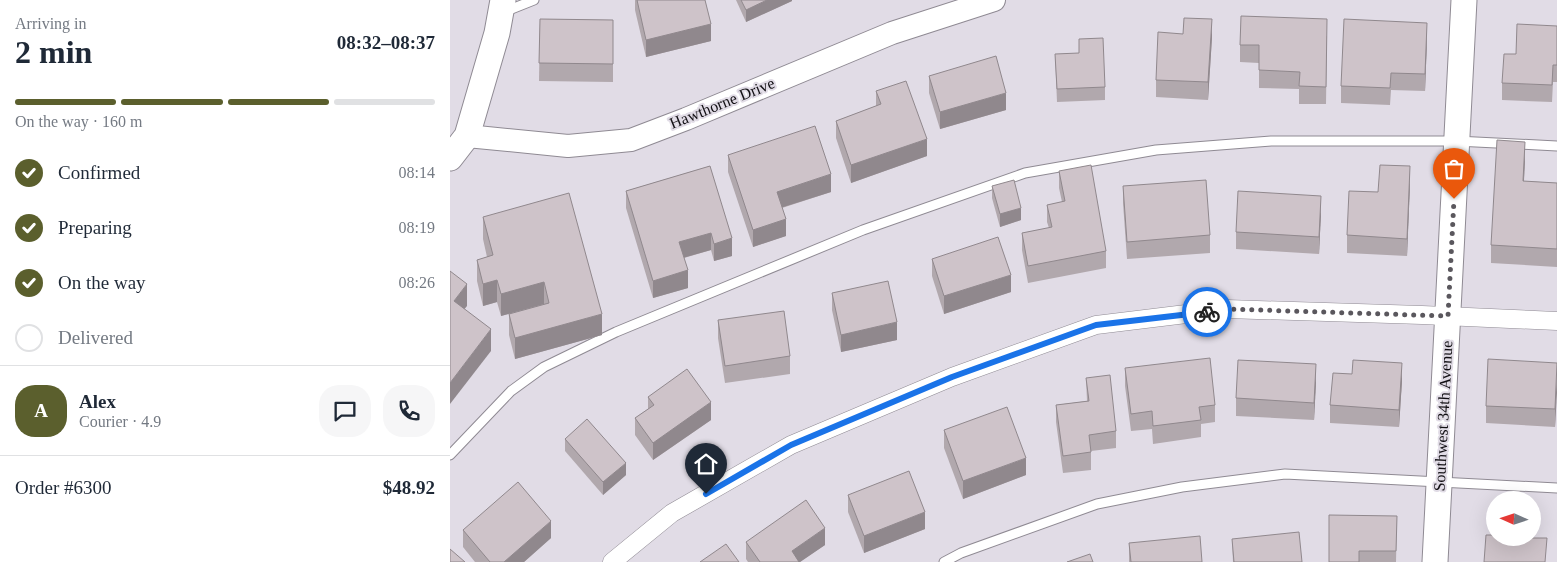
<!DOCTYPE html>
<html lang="en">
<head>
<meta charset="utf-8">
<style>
  :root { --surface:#fff; --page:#f6f6f7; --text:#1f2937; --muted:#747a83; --line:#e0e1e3; --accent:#5b5f2d }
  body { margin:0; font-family:"Times New Roman",serif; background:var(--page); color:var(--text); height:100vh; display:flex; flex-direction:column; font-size:19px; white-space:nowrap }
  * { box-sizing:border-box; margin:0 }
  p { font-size:16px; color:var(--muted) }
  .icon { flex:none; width:28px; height:28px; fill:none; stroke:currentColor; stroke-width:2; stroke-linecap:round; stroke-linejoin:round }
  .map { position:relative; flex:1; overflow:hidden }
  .details { display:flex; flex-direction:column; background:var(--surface); width:450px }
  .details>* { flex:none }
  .needle { width:32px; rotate:273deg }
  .controls { position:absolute; left:1036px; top:491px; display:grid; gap:10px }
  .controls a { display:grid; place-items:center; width:55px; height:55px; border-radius:50%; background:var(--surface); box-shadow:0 5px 20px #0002; font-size:25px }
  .pin { position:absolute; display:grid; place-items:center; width:42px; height:42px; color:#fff; margin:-51px -21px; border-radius:50% 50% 50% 0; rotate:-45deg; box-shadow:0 0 5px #0007 }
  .pin .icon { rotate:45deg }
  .courier { position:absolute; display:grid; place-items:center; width:50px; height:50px; margin:-25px; border:4px solid #1a73e8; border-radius:50%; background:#fff; color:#222; box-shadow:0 1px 6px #0007 }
  .headline em { font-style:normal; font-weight:800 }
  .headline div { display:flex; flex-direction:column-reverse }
  .headline { display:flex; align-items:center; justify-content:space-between; height:85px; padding:0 15px }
  h1 { font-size:32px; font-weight:800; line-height:38px }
  .bar { display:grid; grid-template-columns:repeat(4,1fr); gap:8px 5px; align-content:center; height:60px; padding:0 15px }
  .bar i { height:6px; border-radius:4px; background:var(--line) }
  .bar .selected { background:var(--accent) }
  .bar p { grid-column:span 4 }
  .line { display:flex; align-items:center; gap:12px; padding:0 15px; border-top:1px solid var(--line) }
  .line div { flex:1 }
  .round { display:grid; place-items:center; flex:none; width:52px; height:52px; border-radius:20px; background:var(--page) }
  ol { padding:0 15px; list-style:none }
  li { display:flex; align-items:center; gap:15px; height:55px }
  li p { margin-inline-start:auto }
  li .icon { padding:5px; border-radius:50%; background:var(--accent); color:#fff; stroke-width:4 }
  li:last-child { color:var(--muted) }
  li i { width:28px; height:28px; border:2px solid var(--line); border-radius:50% }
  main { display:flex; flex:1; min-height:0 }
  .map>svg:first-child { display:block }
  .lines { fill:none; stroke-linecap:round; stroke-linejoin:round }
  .service-casing { stroke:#8f8a93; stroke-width:11 }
  .minor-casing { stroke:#8f8a93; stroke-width:19 }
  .tertiary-casing { stroke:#8f8a93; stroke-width:24 }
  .secondary-casing { stroke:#8f8a93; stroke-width:27 }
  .service { stroke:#fff; stroke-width:9 }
  .minor { stroke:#fff; stroke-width:18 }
  .tertiary { stroke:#fff; stroke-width:22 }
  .secondary { stroke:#fff; stroke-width:25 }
  .wall { fill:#b1a8ad }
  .shaded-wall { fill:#90888d }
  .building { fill:#cec3c9; stroke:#90888d }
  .done { stroke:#5a575d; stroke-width:5; stroke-dasharray:0 9 }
  .route { stroke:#1a73e8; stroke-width:6 }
  .labels { text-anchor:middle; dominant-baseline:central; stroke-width:4; stroke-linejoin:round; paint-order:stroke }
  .street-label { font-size:16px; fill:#110f13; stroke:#e1dce6 }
</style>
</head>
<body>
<main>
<section class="details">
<div class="headline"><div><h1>2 min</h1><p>Arriving in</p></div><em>08:32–08:37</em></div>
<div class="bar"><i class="selected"></i><i class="selected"></i><i class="selected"></i><i></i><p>On the way · 160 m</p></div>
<ol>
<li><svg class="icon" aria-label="check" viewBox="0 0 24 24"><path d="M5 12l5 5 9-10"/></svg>Confirmed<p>08:14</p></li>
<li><svg class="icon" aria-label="check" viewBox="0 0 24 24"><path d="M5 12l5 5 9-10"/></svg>Preparing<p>08:19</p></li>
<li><svg class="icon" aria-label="check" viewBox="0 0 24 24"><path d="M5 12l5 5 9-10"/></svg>On the way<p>08:26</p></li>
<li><i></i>Delivered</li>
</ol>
<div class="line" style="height:90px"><b class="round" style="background:var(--accent);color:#fff">A</b><div><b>Alex</b><p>Courier · 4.9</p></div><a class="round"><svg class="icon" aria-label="chat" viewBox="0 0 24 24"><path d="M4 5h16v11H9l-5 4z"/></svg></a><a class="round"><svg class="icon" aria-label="phone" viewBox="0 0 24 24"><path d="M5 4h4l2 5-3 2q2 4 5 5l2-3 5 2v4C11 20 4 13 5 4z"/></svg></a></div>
<div class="line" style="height:65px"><div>Order #6300</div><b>$48.92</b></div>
</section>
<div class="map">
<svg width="1107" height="562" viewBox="0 0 1107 562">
  <rect width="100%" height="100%" fill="#e1dce6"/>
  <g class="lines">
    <g class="service-casing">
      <g id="service">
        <polyline points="54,12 84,0"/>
        <polyline points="0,455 61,391 94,367 166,332 413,230 575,173 706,150 821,141 1006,141 1107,146"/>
        <polyline points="494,562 511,553 647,504 732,487 835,474 1107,488"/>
      </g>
    </g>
    <g class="minor-casing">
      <polyline id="minor" points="162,562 222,513 341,445 502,377 646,325 777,309 972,315 1107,321"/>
    </g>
    <g class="tertiary-casing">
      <polyline id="tertiary" points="17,136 118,146 181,140 236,119 442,33 544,0"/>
    </g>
    <g class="secondary-casing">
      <g id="secondary">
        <polyline points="0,158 17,136 47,33 53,0"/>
        <polyline points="985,562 1014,0"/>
      </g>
    </g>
    <use href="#service" class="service"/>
    <use href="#minor" class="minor"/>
    <use href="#tertiary" class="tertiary"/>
    <use href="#secondary" class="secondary"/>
  </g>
  <g class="wall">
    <polygon points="185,0 255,0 261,41 196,57 185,10"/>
    <polygon points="286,0 342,0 342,1 296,22"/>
    <polygon points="90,19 163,20 163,82 89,81"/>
    <polygon points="1107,26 1107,82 1103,82 1102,102 1052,100 1052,83 1066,54"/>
    <polygon points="877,36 876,104 849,104 849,89 809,88 809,63 790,62 790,45"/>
    <polygon points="762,37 758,100 706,97 706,80"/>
    <polygon points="977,40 975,91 941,90 940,105 891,103 891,86"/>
    <polygon points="605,54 655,87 655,100 607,102"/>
    <polygon points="479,76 556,110 490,129 479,93"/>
    <polygon points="426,91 477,156 401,183 386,138 386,121 426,106"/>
    <polygon points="278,155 381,192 332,208 336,236 303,247 278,172"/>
    <polygon points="1075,159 1074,181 1107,183 1107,267 1041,263 1041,245"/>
    <polygon points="260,166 282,256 264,261 261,250 234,258 238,288 203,298 176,208 176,191"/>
    <polygon points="609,171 656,251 656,268 578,283 572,250 572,233 599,228 597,222 597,205 612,202 609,188"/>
    <polygon points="960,184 957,256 897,253 897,235 928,192"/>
    <polygon points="542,186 571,220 550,227 542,198"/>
    <polygon points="673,186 760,235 760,253 677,259 673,203"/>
    <polygon points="871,213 869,254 786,249 786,232"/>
    <polygon points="33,217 152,335 65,359 59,335 59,314 94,304 51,316 47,302 33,306 27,281 27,260 37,257 33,239"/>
    <polygon points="482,259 561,292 494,314 482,276"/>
    <polygon points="382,293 447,340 391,352 382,310"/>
    <polygon points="268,320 340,356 340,374 275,383 268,338"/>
    <polygon points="1107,363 1105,427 1036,423 1036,406"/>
    <polygon points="675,368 765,405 765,422 751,424 751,437 703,444 702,429 681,431 675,386"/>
    <polygon points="636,378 666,431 666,448 641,451 641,470 613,473 606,422 606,405 637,401"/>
    <polygon points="952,381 949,427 880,423 880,405"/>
    <polygon points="866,382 864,420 786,416 786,398"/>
    <polygon points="198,397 261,420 203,460 185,435 185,418 198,409"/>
    <polygon points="494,430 576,475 513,499 494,448"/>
    <polygon points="115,439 176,475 153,495 115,451"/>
    <polygon points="398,495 475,529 414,553 398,512"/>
    <polygon points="947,516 946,562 879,562"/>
    <polygon points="13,530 101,538 74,562 25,562 13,547"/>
    <polygon points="782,539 852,562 783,562"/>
    <polygon points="296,542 375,545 350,562 298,562 296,559"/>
    <polygon points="679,543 752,562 679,562"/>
  </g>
  <g class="shaded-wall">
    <polygon points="317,0 342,0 342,1 296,22 296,10"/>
    <polygon points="762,19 762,37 758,100 758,82"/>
    <polygon points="977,23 977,40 975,91 975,74"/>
    <polygon points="261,24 261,41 196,57 196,40"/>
    <polygon points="556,93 556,110 490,129 490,112"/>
    <polygon points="477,139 477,156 401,183 401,165"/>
    <polygon points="1075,142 1075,159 1073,198 1073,181"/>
    <polygon points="960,166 960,184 957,256 957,239"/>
    <polygon points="381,174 381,192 327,209 327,192"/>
    <polygon points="871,196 871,213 869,254 869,237"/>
    <polygon points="571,208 571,220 550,227 550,214"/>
    <polygon points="336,219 336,236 303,247 303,230"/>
    <polygon points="261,233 261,250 229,259 229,242"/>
    <polygon points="282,238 282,256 264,261 264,244"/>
    <polygon points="238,270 238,288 203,298 203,281"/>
    <polygon points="561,275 561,292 494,314 494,296"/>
    <polygon points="47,280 47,302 33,306 33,284"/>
    <polygon points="94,282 94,304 51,316 51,294"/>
    <polygon points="17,284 17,306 4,322 4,301"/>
    <polygon points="152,314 152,335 65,359 65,338"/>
    <polygon points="447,322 447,340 391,352 391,335"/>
    <polygon points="41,329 41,351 0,404 0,383"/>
    <polygon points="952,363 952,381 949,427 949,410"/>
    <polygon points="866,364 866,382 864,420 864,403"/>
    <polygon points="1107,376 1107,393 1105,427 1105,409"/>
    <polygon points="261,402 261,420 203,460 203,443"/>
    <polygon points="576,458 576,475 513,499 513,481"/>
    <polygon points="176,463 176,475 153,495 153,482"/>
    <polygon points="475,512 475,529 414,553 414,536"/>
    <polygon points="101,521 101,538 74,562 54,562"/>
    <polygon points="375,528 375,545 350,562 342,562 342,551"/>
  </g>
  <g class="building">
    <polygon points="187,0 255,0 261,24 196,40"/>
    <polygon points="291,0 317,0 296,10"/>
    <polygon points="791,16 877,19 876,87 849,86 850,72 809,70 809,45 790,45"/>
    <polygon points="734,18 762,19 758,82 706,80 708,32 733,34"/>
    <polygon points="90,19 163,20 163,64 89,63"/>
    <polygon points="894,19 977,23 975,74 941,73 940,88 891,86"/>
    <polygon points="1067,24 1107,26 1107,65 1103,65 1102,85 1052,83 1054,54 1066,54"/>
    <polygon points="653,38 655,87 607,89 605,54 629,53 629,39"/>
    <polygon points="546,56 556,93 490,112 479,76"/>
    <polygon points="456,81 477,139 401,165 386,121 431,104 426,91"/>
    <polygon points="365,126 381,174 327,192 336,219 303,230 278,155"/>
    <polygon points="1047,140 1075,142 1073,181 1107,183 1107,249 1041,245"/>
    <polygon points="641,165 656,251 578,266 572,233 602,227 597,205 615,201 609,171"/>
    <polygon points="930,165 960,166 957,239 897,235 899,191 928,192"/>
    <polygon points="260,166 282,238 264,244 261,233 229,242 238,270 203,281 176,191"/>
    <polygon points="564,180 571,208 550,214 542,186"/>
    <polygon points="756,180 760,235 677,242 673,186"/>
    <polygon points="788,191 871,196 869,237 786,232"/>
    <polygon points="119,193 152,314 65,338 59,314 99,303 94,282 51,294 47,280 33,284 27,260 43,255 33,217"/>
    <polygon points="548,237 561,275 494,296 482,259"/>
    <polygon points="0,271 17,284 4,301 41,329 0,383"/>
    <polygon points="438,281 447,322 391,335 382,293"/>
    <polygon points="334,311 340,356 275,366 268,320"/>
    <polygon points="760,358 765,405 749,407 751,420 703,426 702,411 681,414 675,368"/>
    <polygon points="1038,359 1107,363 1105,409 1036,406"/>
    <polygon points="788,360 866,364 864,403 786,398"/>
    <polygon points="903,360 952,363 949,410 880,405 883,373 902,374"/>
    <polygon points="237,369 261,402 203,443 185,418 204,405 198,397"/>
    <polygon points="660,375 666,431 639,435 641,452 613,456 606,405 639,401 636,378"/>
    <polygon points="557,407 576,458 513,481 494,430"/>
    <polygon points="137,419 176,463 153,482 115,439"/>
    <polygon points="459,471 475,512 414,536 398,495"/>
    <polygon points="68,482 101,521 54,562 40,562 13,530"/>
    <polygon points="356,500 375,528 342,551 349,562 310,562 296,542"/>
    <polygon points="879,515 947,516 946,551 909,551 909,562 879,562"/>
    <polygon points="849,532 852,562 784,562 782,539"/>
    <polygon points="1036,535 1045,535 1045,538 1097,538 1095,562 1034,562"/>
    <polygon points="750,536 752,562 681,562 679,543"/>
    <polygon points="276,544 289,562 250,562"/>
    <polygon points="0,549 15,562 0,562"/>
    <polygon points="640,554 643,562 617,562"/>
  </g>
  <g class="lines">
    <polyline class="done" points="757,312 777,309 998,316 1004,199"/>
    <polyline class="route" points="256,494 341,445 502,377 646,325 757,312"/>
  </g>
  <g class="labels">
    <g class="street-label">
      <text transform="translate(272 103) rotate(-22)">Hawthorne Drive</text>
      <text transform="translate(993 416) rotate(-87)">Southwest 34th Avenue</text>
    </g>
  </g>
</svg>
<div class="controls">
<a><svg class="needle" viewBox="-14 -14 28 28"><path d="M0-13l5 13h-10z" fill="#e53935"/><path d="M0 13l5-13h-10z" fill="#747a83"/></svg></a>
</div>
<div class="pin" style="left:1004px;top:199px;background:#ea580c"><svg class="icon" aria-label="bag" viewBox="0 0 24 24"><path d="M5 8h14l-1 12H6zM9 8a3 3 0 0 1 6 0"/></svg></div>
<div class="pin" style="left:256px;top:494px;background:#1f2937"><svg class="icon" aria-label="home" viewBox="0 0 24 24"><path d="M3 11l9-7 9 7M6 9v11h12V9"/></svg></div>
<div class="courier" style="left:757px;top:312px"><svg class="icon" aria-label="bike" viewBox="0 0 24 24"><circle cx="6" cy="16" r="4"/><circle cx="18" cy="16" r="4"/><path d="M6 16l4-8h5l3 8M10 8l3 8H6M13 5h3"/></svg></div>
</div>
</main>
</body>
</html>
